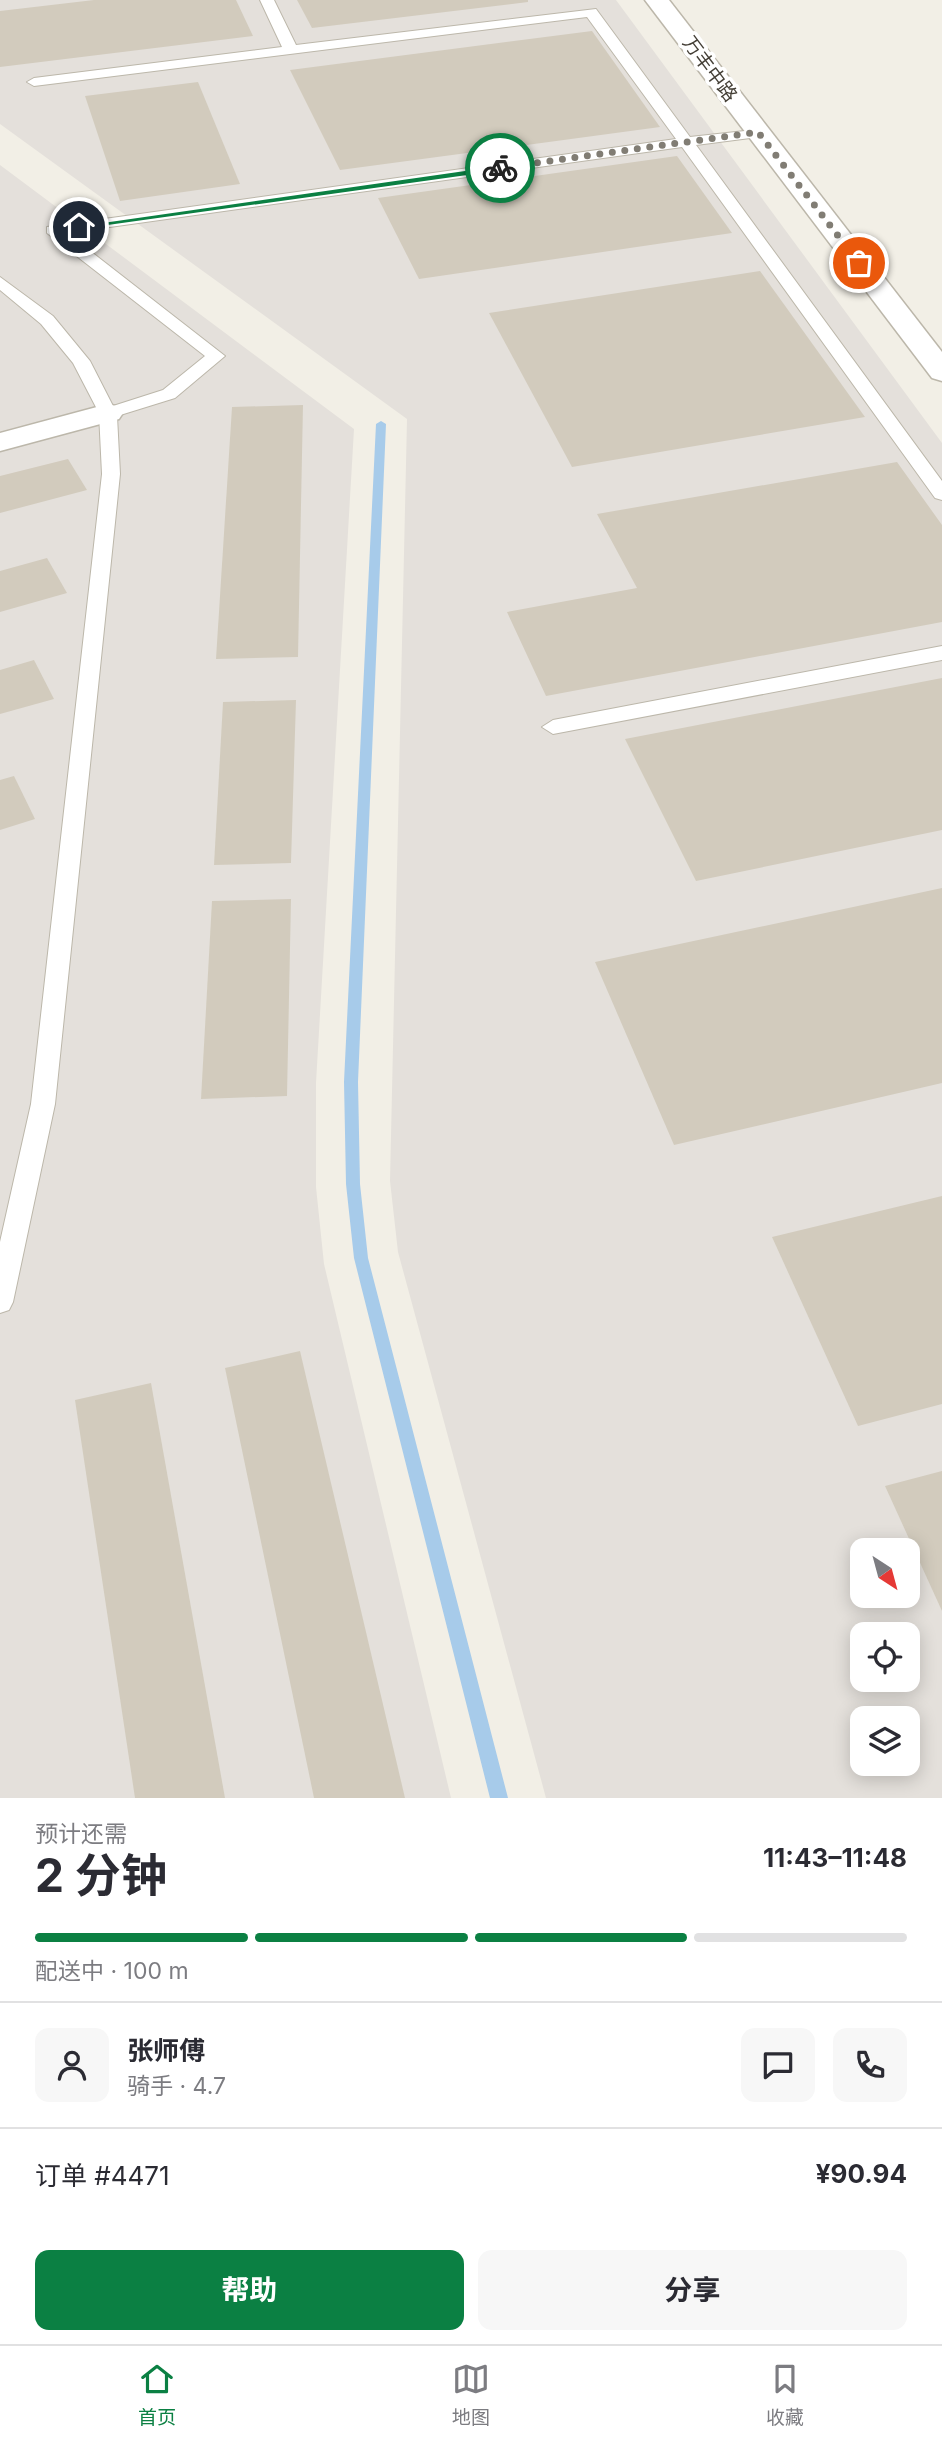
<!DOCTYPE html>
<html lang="zh">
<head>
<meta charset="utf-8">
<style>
  :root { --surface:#fff; --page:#f7f7f7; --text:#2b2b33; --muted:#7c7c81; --line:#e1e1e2; --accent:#0b8043 }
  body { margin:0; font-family:Inter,"Noto Sans SC",sans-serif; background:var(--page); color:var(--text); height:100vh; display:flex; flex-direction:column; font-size:26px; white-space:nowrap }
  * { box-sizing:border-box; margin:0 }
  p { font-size:23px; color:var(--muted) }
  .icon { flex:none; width:38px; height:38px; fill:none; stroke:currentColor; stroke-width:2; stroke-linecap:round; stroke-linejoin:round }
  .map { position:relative; height:1798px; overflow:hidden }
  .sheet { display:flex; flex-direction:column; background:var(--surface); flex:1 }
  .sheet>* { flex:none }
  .needle { width:46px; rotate:144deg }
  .controls { position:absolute; left:850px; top:1538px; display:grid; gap:14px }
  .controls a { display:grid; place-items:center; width:70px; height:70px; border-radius:14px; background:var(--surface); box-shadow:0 4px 18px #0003; font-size:35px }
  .pin { position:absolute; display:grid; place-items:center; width:60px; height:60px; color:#fff; margin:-30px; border:4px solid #fff; border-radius:50%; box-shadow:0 2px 7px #0007 }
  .courier { position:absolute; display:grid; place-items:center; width:70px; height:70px; margin:-35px; border:5px solid #0b8043; border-radius:50%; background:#fff; color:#222; box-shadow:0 2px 9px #0007 }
  .summary em { font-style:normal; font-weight:700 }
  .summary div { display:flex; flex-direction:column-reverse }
  .summary { display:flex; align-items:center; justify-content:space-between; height:119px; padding:0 35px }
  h1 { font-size:46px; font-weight:700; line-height:52px }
  .bar { display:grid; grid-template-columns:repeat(4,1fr); gap:10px 7px; align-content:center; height:84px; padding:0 35px }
  .bar i { height:9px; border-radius:5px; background:var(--line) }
  .bar .active { background:var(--accent) }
  .bar p { grid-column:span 4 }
  .line { display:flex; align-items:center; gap:18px; padding:0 35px; border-top:2px solid var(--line) }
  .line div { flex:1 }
  .round { display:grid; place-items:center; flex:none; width:74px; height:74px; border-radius:14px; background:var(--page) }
  .primary-button { display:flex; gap:14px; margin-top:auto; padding:14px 35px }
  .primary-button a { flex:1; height:80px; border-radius:14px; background:var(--accent); color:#fff; font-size:28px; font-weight:700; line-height:80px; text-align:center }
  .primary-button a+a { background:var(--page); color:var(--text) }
  .tabs { display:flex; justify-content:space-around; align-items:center; height:98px; border-top:2px solid var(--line); background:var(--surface); font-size:19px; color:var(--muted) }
  .tabs a { display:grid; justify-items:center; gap:4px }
  .tabs .active { color:var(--accent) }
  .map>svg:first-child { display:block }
  .industrial { fill:#e4e0db; fill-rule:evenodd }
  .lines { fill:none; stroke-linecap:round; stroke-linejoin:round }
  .stream { fill:#a7cbea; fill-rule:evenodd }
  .building { fill:#d2cbbd }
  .service-casing { stroke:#bcb7aa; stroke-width:2 }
  .minor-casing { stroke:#bcb7aa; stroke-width:3 }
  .service { fill:#fff; fill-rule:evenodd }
  .minor { fill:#fff; fill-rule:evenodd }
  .route { fill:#0b8043 }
  .done { stroke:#817d74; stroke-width:7; stroke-dasharray:0 12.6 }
  .labels { text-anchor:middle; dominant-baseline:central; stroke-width:7; stroke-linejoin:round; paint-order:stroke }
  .far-street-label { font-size:19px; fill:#443f36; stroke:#fff }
</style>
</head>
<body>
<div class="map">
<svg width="942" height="1798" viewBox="0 0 942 1798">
  <rect width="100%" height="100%" fill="#f2efe6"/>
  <g class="industrial">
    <path d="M0 0H616L942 443V1798H546L398 1252 390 1181 407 419 0 124ZM863 1550H908V1596H863ZM863 1634H908V1680H863ZM863 1718H908V1764H863Z"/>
    <polygon points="0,165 354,429 316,1083 316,1187 324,1264 451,1798 0,1798"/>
  </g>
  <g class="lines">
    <polygon class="stream" points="381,421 386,424 358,1082 360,1184 368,1258 508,1798 490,1798 354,1258 346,1184 344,1082 376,424"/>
  </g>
  <g class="building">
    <polygon points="94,0 236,0 253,36 0,67 0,11"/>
    <polygon points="297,0 528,0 528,2 312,28"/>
    <polygon points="592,31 660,127 340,170 290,70"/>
    <polygon points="198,82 240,184 120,201 85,96"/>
    <polygon points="677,156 732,233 419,279 378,198"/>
    <polygon points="760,271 865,417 572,467 489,313"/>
    <polygon points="303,405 298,657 216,659 232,407"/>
    <polygon points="68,459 87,490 0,513 0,476"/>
    <polygon points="897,462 942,525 942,622 546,696 507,612 637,588 597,514"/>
    <polygon points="47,558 67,593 0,612 0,571"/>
    <polygon points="34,660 54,699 0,714 0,670"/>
    <polygon points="942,678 942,830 696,881 625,739"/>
    <polygon points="296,700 291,863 214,865 223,702"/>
    <polygon points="14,776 35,819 0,830 0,780"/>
    <polygon points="942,888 942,1083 674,1145 595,962"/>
    <polygon points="291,899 287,1096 201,1099 212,901"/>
    <polygon points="942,1196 942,1404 858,1426 772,1237"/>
    <polygon points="300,1351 405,1798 314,1798 225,1368"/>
    <polygon points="151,1383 225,1798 135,1798 75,1400"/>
    <polygon points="942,1471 942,1611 885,1486"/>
  </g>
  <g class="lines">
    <g class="service-casing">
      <g id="service">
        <polygon points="260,0 274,0 296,45 596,9 690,137 763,129 763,135 758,137 696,145 942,481 942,500 935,498 682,147 67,233 225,356 175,398 117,416 120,474 55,1104 13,1302 9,1310 0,1313 0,1242 31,1104 102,474 99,413 73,363 41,324 0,290 0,277 53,316 90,361 113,406 163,390 205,356 47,233 47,227 676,139 587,17 34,86 27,82 34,78 282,47"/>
        <polygon points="942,646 942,660 553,734 542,727 553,720"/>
      </g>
    </g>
    <g class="minor-casing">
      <g id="minor">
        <polygon points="645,0 669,0 942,352 942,381 932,378"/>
        <polygon points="108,404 119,407 123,413 119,419 0,451 0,433"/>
      </g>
    </g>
    <use href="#service" class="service"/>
    <use href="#minor" class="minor"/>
  </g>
  <polygon class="route" points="500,166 503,170 79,229 75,227"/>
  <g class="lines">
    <polyline class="done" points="500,168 758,132 859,263"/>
  </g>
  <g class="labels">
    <g class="far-street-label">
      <text transform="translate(710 69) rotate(53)">万丰中路</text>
    </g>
  </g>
</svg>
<div class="controls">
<a><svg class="needle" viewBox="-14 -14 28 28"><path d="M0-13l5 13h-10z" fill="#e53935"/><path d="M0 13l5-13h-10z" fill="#7c7c81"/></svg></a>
<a><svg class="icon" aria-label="locate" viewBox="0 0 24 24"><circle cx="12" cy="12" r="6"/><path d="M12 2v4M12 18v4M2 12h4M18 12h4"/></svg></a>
<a><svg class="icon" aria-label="layers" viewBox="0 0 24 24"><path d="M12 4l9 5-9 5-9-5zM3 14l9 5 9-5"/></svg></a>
</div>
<div class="pin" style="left:859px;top:263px;background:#ea580c"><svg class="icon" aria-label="bag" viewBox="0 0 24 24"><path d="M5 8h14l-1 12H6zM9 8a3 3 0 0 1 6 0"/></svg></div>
<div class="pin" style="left:79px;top:227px;background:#1f2937"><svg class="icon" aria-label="home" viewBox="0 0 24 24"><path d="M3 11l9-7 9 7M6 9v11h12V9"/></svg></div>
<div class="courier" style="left:500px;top:168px"><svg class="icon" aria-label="bike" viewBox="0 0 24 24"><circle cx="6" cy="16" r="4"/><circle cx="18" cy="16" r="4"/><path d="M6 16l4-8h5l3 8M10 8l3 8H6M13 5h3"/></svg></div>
</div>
<section class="sheet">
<div class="summary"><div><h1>2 分钟</h1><p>预计还需</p></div><em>11:43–11:48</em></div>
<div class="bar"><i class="active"></i><i class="active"></i><i class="active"></i><i></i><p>配送中 · 100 m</p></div>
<div class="line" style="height:126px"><a class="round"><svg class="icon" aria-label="person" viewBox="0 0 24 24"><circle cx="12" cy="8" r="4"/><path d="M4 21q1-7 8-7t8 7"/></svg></a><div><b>张师傅</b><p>骑手 · 4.7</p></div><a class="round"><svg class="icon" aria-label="chat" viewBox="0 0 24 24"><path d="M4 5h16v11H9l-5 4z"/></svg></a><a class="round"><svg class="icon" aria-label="phone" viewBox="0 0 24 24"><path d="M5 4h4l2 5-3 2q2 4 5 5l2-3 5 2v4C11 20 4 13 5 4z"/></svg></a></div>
<div class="line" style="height:91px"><div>订单 #4471</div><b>¥90.94</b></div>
<div class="primary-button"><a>帮助</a><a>分享</a></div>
</section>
<nav class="tabs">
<a class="active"><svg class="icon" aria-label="home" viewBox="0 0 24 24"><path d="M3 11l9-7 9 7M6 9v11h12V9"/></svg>首页</a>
<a><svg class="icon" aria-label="map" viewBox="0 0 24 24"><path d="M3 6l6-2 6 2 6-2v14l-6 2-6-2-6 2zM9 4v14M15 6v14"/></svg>地图</a>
<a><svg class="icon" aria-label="saved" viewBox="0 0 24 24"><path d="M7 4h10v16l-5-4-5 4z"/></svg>收藏</a>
</nav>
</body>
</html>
